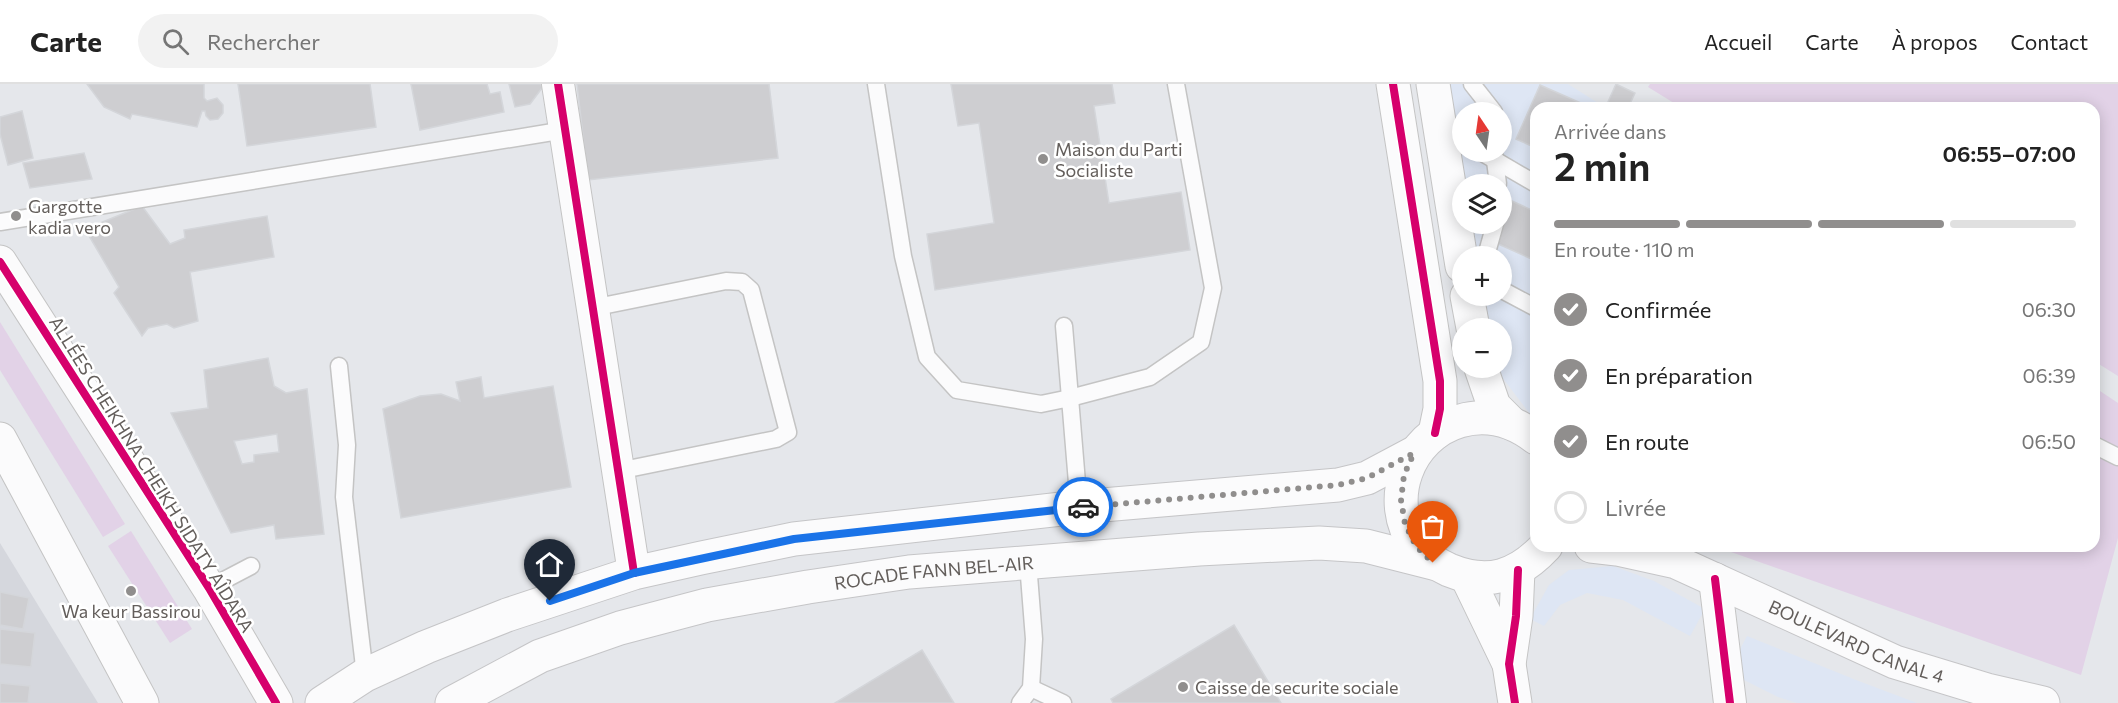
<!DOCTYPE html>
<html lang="fr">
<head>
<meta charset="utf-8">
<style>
  :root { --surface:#fff; --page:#f2f2f2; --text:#222; --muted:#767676; --line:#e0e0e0; --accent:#908e8d }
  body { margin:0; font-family:Commissioner,sans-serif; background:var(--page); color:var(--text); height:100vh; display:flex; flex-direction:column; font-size:22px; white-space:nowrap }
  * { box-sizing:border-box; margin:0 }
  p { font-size:20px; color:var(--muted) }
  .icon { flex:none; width:33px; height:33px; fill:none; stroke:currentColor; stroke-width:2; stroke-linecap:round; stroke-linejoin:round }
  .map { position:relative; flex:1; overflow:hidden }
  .panel { position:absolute; left:1530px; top:18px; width:570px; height:450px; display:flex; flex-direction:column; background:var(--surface); border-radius:18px; box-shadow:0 3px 15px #0003 }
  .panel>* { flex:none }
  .needle { width:39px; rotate:347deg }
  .tools { position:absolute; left:1452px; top:18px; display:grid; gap:12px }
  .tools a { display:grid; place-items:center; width:60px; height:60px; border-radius:50%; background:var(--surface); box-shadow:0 3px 15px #0003; font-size:30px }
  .pin { position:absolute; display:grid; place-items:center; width:51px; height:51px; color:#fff; margin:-62px -26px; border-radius:50% 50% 50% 0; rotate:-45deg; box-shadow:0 0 6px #0007 }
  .pin .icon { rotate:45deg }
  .courier { position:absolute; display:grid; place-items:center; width:60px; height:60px; margin:-30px; border:4px solid #1a73e8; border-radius:50%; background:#fff; color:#222; box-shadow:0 2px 8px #0007 }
  .headline em { font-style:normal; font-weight:600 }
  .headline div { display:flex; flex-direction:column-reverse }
  .headline { display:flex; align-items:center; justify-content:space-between; height:102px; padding:0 24px }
  h1 { font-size:39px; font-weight:600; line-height:45px }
  .bar { display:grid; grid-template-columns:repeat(4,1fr); gap:9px 6px; align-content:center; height:72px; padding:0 24px }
  .bar i { height:8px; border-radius:4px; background:var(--line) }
  .bar .selected { background:var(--accent) }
  .bar p { grid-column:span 4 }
  ol { padding:0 24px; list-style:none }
  li { display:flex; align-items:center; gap:18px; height:66px }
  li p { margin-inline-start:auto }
  li .icon { padding:6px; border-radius:50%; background:var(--accent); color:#fff; stroke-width:4 }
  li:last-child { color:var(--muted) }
  li i { width:33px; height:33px; border:3px solid var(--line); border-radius:50% }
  header { display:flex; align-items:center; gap:36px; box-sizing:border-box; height:84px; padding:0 30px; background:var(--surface); border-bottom:2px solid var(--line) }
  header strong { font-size:28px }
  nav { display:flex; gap:33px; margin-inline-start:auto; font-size:21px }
  .search { width:420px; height:54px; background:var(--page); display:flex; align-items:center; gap:15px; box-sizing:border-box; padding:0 21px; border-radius:33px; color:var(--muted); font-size:22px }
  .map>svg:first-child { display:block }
  .commercial { fill:#dee6f4; fill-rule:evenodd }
  .education { fill:#d5d7dd }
  .garden { fill:#e2d2e7 }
  .building { fill:#ceced1; stroke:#d4d6da; stroke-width:1.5; fill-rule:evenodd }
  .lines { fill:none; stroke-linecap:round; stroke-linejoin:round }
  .service-casing { stroke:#c4c4c4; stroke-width:19 }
  .minor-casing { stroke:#c4c4c4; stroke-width:34 }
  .tertiary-casing { stroke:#c4c4c4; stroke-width:35 }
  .secondary-casing { stroke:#c5c5c7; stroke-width:35 }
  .service { stroke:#fbfbfc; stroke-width:16 }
  .minor { stroke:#fbfbfc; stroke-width:32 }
  .tertiary { stroke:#fbfbfc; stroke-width:33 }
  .secondary { stroke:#fbfbfc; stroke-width:33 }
  .cycleway-casing { stroke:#fff; stroke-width:11 }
  .cycleway { stroke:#d6006c; stroke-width:8 }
  .done { stroke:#908e8d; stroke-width:6; stroke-dasharray:0 10.8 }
  .route { stroke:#1a73e8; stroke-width:8 }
  .poi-dot { fill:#908e8d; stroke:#fff; stroke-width:2 }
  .labels { text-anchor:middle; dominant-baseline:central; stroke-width:5; stroke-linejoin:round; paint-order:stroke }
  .poi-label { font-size:18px; fill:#635e5b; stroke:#fff; text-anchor:start }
  .street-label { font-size:18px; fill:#635e5b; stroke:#fff }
</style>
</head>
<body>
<header>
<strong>Carte</strong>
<div class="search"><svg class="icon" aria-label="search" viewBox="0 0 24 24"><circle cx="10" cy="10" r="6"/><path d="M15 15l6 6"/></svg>Rechercher</div>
<nav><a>Accueil</a><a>Carte</a><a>À propos</a><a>Contact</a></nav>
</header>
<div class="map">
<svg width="2118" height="619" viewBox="0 0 2118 619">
  <rect width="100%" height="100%" fill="#e5e7eb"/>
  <g class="commercial">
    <path d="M1445 0H1568L1606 24H1536V338L1495 284H1502V244H1488L1478 212H1502V172H1472L1467 140H1502V100H1462ZM1462 28H1502V68H1462Z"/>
    <polygon points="1613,482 1654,497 1705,525 1690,552 1623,516 1587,509 1560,521 1544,542 1530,535 1549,501 1569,486"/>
    <polygon points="1747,552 1856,596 1917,619 1797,619 1778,613 1728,588"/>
  </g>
  <polygon class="education" points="0,459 98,619 0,619"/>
  <g class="garden">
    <polygon points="1650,0 2118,0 2118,292 2094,277 2094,24 1682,24 1648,3"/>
    <polygon points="0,238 125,440 103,453 0,286"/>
    <polygon points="2094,303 2118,319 2118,454 2081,591 1714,462 2094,462"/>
    <polygon points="131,447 192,545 170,559 108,462"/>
  </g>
  <g class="building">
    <polygon points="87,0 204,0 204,14 207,17 217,14 223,21 223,29 218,35 210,36 206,32 205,27 202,27 197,43 132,30 130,35 104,23"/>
    <polygon points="238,0 370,0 376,43 247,62"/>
    <polygon points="411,0 487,0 490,10 500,8 504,28 420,46"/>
    <polygon points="509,0 541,0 542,4 530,20 515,23"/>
    <polygon points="577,0 769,0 778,74 588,96"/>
    <polygon points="951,0 1112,0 1115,19 1094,22 1109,119 1181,108 1190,166 935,206 927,150 994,139 979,39 958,42"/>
    <polygon points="1616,0 1635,9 1628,24 1616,24 1607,20"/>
    <polygon points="1540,1 1592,24 1536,24 1536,64 1516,55"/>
    <polygon points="22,27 33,74 8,81 0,50 0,33"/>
    <polygon points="84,69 92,95 30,104 23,79"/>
    <polygon points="1512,117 1536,128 1536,177 1494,158"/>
    <polygon points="142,122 170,160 185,154 184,146 267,132 274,173 190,188 198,237 174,244 167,240 148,244 142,252 114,209 119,203 85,145"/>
    <path d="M268 274 274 302 286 309 307 305 324 450 276 455 274 441 231 449 171 329 208 324 204 286ZM277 350 279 368 254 371V378L242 380 234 357Z"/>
    <polygon points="481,293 484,314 553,302 571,403 401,434 383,325 420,312 441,310 460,317 456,298"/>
    <polygon points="0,508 29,514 23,545 0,541"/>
    <polygon points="1234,541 1281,619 1113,619 1111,615"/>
    <polygon points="0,545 35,549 31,583 0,580"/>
    <polygon points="922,566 954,619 835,619"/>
    <polygon points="0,599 30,602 28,619 0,619"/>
  </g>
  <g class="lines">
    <g class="service-casing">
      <g id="service">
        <polyline points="876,0 903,172 927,273 957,306 1041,320 1070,314 1079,423"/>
        <polyline points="1472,0 1494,28"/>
        <polyline points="1481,68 1536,100"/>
        <polyline points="1494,69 1498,100"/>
        <polyline points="0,138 565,46"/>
        <polyline points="1486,172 1495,140"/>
        <polyline points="1502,206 1536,224"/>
        <polyline points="592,224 726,197 742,198 751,206 788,348 776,355 618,387"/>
        <polyline points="1064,242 1070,314 1150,293 1201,258 1213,204 1176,0"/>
        <polyline points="339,282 347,361 344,413 365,591"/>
        <polyline points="2094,361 2118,373"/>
        <polyline points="209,504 251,482"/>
        <polyline points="1031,604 1063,619"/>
        <polyline points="1020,619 1031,604 1034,555 1028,479"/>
      </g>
    </g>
    <g class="minor-casing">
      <g id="minor">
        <polyline points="558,0 634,489"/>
        <polyline points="1715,495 1730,619"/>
      </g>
    </g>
    <g class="tertiary-casing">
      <g id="tertiary">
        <polyline points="1393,0 1440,297 1440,325 1435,349"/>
        <polyline points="1433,0 1462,182"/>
        <polyline points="0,178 209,504 276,619"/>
        <polyline points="1467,212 1473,244"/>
        <polyline points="1481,284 1494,322 1511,339"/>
        <polyline points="0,355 142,619"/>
        <polyline points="1467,493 1509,580"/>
        <polyline points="1515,619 1509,580 1516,532 1518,486"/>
      </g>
    </g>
    <g class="secondary-casing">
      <g id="secondary">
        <path d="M1536 354C1514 337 1488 329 1460 337 1408 352 1383 417 1416 462 1425 473 1436 480 1449 486 1488 502 1517 493 1546 462"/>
        <path id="s1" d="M1591 462 1617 465 1676 478 1895 578 1987 606 2043 619"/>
        <polyline points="322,619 365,591 426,563 507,531 634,489 701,474 794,455 1079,423 1338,401 1367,394 1414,369"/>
        <path id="s2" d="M452 619 540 572 620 544 707 521 808 503 909 488 1199 465 1319 459 1366 462 1433 479"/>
      </g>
    </g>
    <use href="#service" class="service"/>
    <use href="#minor" class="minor"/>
    <use href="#tertiary" class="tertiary"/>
    <use href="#secondary" class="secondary"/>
    <g class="cycleway-casing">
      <g id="cycleway">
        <polyline points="558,0 634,489"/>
        <polyline points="1393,0 1440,297 1440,325 1435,349"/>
        <polyline points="0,178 209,504 276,619"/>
        <polyline points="1715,495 1730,619"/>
        <polyline points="1515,619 1509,580 1516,532 1518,486"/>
      </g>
    </g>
    <use href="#cycleway" class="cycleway"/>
  </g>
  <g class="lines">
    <polyline class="done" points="1083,423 1338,401 1367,394 1414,369 1404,391 1401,416 1405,440 1416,462 1433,479"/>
    <polyline class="route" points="550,517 634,489 794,455 1083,423"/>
  </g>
  <g class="poi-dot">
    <circle cx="1043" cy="75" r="6"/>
    <circle cx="16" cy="132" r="6"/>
    <circle cx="131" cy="507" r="6"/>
    <circle cx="1183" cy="603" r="6"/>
  </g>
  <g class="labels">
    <g class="poi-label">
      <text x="1055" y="65">Maison du Parti<tspan x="1055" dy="21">Socialiste</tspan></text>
      <text x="28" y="122">Gargotte<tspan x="28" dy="21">kadia vero</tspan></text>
      <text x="131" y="527" text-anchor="middle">Wa keur Bassirou</text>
      <text x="1195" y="603">Caisse de securite sociale</text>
    </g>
    <g class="street-label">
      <text transform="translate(152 390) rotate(58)">ALLÉES CHEIKHNA CHEIKH SIDATY AÎDARA</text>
      <text stroke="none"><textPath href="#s2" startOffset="504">ROCADE FANN BEL-AIR</textPath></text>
      <text stroke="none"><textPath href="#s1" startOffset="284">BOULEVARD CANAL 4</textPath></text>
    </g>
  </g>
</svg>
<div class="tools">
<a><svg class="needle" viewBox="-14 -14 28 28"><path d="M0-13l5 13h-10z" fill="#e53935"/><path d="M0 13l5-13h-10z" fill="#767676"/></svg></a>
<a><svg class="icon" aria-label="layers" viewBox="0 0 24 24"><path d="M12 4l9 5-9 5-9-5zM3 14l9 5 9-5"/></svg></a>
<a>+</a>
<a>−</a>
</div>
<div class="pin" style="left:1433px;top:479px;background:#ea580c"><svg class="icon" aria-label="bag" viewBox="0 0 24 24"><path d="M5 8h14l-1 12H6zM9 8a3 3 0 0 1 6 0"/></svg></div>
<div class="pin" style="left:550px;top:517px;background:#1f2937"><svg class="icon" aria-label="home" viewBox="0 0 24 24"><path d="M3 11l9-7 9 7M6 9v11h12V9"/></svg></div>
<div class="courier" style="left:1083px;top:423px"><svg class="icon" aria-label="car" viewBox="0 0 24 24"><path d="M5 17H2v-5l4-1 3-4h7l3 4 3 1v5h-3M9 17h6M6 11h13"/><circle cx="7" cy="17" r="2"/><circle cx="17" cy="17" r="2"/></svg></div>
<section class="panel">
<div class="headline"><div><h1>2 min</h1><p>Arrivée dans</p></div><em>06:55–07:00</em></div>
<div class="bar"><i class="selected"></i><i class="selected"></i><i class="selected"></i><i></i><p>En route · 110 m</p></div>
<ol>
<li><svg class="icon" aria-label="check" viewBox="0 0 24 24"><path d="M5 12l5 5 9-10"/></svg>Confirmée<p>06:30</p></li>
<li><svg class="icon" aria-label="check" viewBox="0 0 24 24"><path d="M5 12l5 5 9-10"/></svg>En préparation<p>06:39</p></li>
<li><svg class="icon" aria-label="check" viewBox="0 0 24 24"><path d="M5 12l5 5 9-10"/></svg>En route<p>06:50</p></li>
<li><i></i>Livrée</li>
</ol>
</section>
</div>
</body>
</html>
